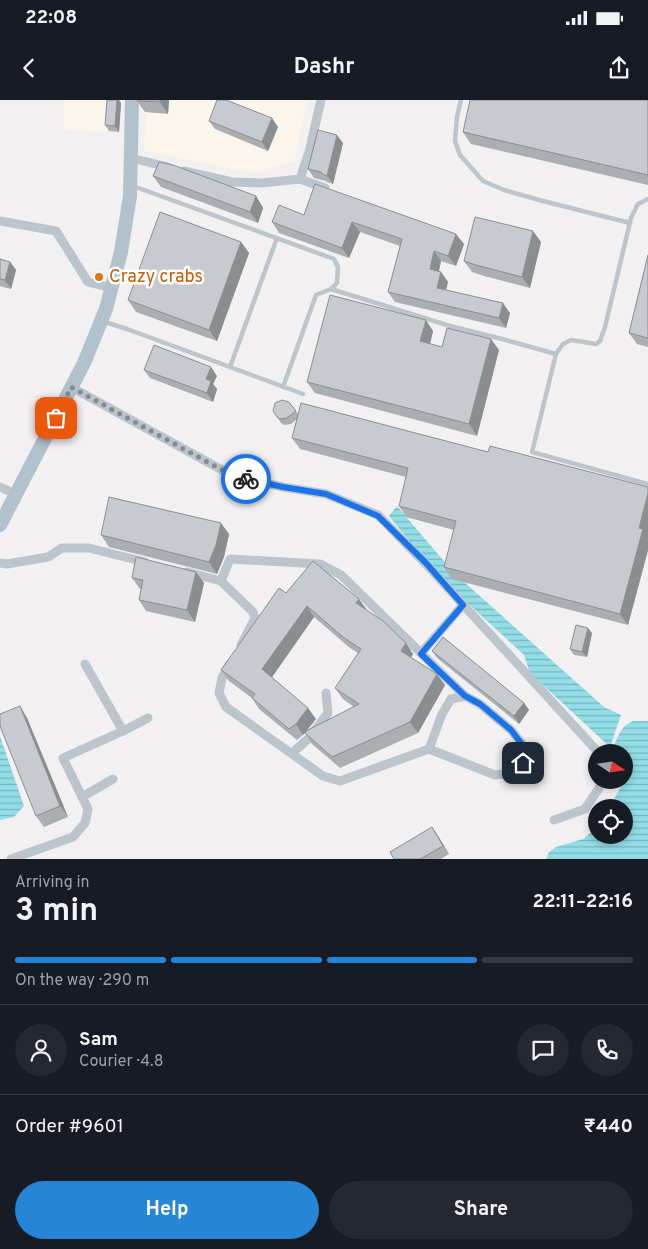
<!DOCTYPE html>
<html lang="en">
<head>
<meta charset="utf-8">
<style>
  :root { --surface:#171b24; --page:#242831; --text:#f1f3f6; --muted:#9ea1a6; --line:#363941; --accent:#2685d6 }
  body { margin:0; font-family:Overpass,sans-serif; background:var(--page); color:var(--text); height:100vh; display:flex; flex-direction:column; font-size:19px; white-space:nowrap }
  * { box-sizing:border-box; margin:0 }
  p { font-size:16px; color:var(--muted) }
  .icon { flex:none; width:28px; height:28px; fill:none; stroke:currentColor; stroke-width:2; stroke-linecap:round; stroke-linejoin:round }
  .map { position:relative; height:759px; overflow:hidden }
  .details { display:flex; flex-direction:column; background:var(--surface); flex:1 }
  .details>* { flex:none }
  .needle { width:32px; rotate:103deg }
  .fabs { position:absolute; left:588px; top:644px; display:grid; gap:10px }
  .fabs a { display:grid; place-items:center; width:45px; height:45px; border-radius:50%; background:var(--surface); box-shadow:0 2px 8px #0003; font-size:25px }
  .pin { position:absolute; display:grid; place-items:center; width:42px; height:42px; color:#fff; margin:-21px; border-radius:10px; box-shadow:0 2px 8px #0006 }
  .courier { position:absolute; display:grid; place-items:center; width:50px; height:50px; margin:-25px; border:4px solid #1a73e8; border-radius:50%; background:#fff; color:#222; box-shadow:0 1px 6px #0007 }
  .summary em { font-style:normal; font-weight:700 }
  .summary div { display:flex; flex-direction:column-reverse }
  .summary { display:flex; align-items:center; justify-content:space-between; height:85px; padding:0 15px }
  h1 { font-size:32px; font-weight:700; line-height:38px }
  .bar { display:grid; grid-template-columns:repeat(4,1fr); gap:8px 5px; align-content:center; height:60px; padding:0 15px }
  .bar i { height:6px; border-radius:4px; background:var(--line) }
  .bar .selected { background:var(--accent) }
  .bar p { grid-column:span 4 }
  .line { display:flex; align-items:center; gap:12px; padding:0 15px; border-top:1px solid var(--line) }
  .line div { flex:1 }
  .round { display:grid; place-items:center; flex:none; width:52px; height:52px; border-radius:26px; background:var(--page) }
  .action { display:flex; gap:10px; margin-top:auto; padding:10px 15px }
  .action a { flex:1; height:58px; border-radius:30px; background:var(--accent); color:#fff; font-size:20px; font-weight:700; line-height:58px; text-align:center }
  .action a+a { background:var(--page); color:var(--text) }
  .status { display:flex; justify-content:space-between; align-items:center; height:35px; padding:0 25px; background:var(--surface); direction:ltr }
  .status svg { height:14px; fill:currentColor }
  header { display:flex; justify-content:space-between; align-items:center; height:65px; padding:0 15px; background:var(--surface); font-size:22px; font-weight:700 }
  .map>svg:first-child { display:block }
  .commercial { fill:#fbf5eb }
  .water { fill:url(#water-rules) }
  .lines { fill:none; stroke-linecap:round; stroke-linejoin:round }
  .service { stroke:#bcc5cb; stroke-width:4.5 }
  .minor { stroke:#bcc5cb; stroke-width:9 }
  .primary { stroke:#b1c2cc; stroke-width:14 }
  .wall { fill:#abafb2; fill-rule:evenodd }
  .shaded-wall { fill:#8b8e91 }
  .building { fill:#c7cbcf; stroke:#8b8e91 }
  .done { stroke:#848b90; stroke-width:5; stroke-dasharray:0 9 }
  .route { stroke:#1a73e8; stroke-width:6 }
  .food-dot { fill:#e8710a; stroke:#fff; stroke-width:2 }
  .labels { text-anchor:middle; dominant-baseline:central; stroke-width:5; stroke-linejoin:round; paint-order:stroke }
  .food-label { font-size:18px; fill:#c56008; stroke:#fff; text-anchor:start }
</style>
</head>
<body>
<div class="status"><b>22:08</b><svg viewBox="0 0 49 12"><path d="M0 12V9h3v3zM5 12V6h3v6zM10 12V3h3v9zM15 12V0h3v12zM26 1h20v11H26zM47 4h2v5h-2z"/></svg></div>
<header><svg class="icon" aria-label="back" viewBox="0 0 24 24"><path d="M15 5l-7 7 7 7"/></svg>Dashr<svg class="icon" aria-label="share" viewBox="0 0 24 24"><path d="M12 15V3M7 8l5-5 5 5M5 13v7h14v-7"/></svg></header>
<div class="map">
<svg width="648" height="759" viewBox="0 0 648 759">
  <defs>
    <pattern id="water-rules" width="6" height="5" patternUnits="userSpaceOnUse" patternTransform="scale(1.25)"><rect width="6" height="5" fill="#92dde6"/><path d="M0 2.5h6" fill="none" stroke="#79b6be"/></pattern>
  </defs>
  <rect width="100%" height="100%" fill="#f2f0f0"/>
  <g class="commercial">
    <polygon points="64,0 118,0 117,32 64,30"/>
    <polygon points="146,0 307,0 295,61 254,73 144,51"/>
  </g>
  <g class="water">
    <polygon points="397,406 454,473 604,607 621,615 610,647 530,573 524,555 436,474 389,416"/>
    <path d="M633 621H648V759H546L549 752 556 747 583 739 596 728V735H624V708L609 707C616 696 625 683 625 669 625 664 624 658 624 652H617L614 646C619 634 621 626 633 621Z"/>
    <polygon points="0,636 24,706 14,717 0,720"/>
  </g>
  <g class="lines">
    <g class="service">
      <polyline points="461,0 457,17 455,41 460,55 483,81 504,90 539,100 630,123"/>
      <polyline points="133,86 334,159 338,167 337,183 331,189 316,195 283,287"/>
      <polyline points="331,189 450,226 502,239 556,254 532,352 648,384"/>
      <polyline points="102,221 127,229 303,294"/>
      <polyline points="556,254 563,244 571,240 596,244 600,241 605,227 631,118 638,104 648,99"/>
      <polyline points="230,267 277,138"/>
    </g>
    <g class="minor">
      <polyline points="131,58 168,67"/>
      <polyline points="184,71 232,82 262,83 300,79 309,52 321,0"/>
      <polyline points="300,79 325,88"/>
      <polyline points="0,121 56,131 88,182 112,188"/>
      <polyline points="71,287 233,376 283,387 326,394 378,415 425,463 598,652"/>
      <polyline points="0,387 16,394"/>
      <polyline points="0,463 7,464 48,457 62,448 89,448 145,462"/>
      <polyline points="187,472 221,481 253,512 255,518 241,545"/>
      <polyline points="221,481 230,459 320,464 341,475 465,596"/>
      <polyline points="421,553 463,505"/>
      <polyline points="85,564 123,631"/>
      <polyline points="229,565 222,578 219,593 226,607 323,676 340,681 429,649 495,675 513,673 523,663 529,652 511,630 480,604 465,596 451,599 442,614 429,649"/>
      <polyline points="292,653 308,639 328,613 326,593"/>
      <polyline points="82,697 113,679"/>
      <polyline points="554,720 585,709 603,682 603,680"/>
      <polyline points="11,759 73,737 85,723 88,709 63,658 123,631 148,618"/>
    </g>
    <polyline class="primary" points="0,425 84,263 106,209 121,152 130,96 132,0"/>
  </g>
  <g class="wall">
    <polygon points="138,0 169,0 168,14 145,12 137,1"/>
    <polygon points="648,0 648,85 471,44 463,32"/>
    <polygon points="121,3 119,32 109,31 105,25"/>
    <polygon points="209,21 278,27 268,51 215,29"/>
    <polygon points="343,43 333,84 327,82 326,81 314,78 308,69"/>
    <polygon points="153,76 256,96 263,108 258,123 161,87"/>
    <polygon points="315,84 464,144 456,166 441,161 439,171 441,172 448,182 446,190 510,213 506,228 395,202 388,192 400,146 360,132 349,158 279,133 272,122 304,115"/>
    <polygon points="241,142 249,153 217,241 136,212 128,200"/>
    <polygon points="541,142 530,188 484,176 472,172 464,161"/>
    <polygon points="648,155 648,247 637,244 629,233"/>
    <polygon points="0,159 10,162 16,170 11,189 0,186"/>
    <polygon points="433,231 430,244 442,247 499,250 477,336 315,293 307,282"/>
    <polygon points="144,270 217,276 213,284 217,289 213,302 150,278"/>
    <polygon points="289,302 298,314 648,436 648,450 628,525 452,479 444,467 454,430 406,417 399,406 406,377 300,349 292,338 297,319 291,324 284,325 281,323 277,317"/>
    <polygon points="229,434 224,457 217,474 109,447 101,435"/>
    <polygon points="196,472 204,483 195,522 146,511 139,500 141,489 140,489 132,478"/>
    <path d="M286 493 366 510 413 554 411 557 445 585 418 633 340 668 312 644 305 633 297 640 259 609 252 598 229 581 221 570ZM314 517 350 548 358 553 335 588 343 599 354 607 307 630 316 619 272 577Z"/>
    <polygon points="592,533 587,557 574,555 570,549"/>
    <polygon points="432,551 524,603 529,610 519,624 437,558"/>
    <polygon points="20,606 27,618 68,717 44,727 36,716"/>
    <polygon points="438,736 449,754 441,759 394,759"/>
  </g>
  <g class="shaded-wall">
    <polygon points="117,0 119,0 121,3 119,32 115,26"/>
    <polygon points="160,0 169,0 168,14 160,2"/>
    <polygon points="272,18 278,27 268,51 262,42"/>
    <polygon points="337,35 343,43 333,84 327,76"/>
    <polygon points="256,96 263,108 258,123 250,112"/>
    <polygon points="352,122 360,132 349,158 342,148"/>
    <polygon points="533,131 541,142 530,188 522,177"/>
    <polygon points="456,134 464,144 456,166 448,156"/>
    <polygon points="241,142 249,153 217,241 209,230"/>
    <polygon points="434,151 441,161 437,179 430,169"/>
    <polygon points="10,162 16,170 11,189 5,180"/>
    <polygon points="441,172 448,182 444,198 437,188"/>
    <polygon points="503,203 510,213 506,228 499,218"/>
    <polygon points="426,220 433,231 428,252 420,241"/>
    <polygon points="491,239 499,250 477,336 469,324"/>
    <polygon points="211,267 217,276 213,284 217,289 213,302 207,293 206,279"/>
    <polygon points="648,393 648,450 628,525 620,514 639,428"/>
    <polygon points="221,423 229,434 224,457 217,474 209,462"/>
    <polygon points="196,472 204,483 195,522 187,510"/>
    <polygon points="359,499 367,510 356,503"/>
    <polygon points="307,506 314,517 270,580 262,569"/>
    <polygon points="588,528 592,533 587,557 582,552"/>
    <polygon points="406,543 413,554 408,562 401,551"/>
    <polygon points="437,574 445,585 418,633 410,622"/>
    <polygon points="524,603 529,610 519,624 514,616"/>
    <polygon points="20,606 27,618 68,717 60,706"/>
    <polygon points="308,608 316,619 303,635 296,624"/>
    <polygon points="432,727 438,736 449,754 443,746"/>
  </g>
  <g class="building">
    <polygon points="107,0 117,0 115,26 105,25"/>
    <polygon points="138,0 160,0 160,2 137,1"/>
    <polygon points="217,0 226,0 272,18 262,42 209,21"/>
    <polygon points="470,0 648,0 648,75 463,32"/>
    <polygon points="318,30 337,35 327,76 321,73 321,72 308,69"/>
    <polygon points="159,62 173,65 256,96 250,112 153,76"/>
    <polygon points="315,84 456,134 448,156 434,151 430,169 441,172 437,188 503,203 499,218 388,192 402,139 352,122 342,148 272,122 279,105 304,115"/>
    <polygon points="160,112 241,142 209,230 128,200"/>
    <polygon points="475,117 533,131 522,177 476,165 464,161"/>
    <polygon points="648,155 648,238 629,233"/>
    <polygon points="0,159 10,162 5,180 0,179"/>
    <polygon points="330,195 426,220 420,241 442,247 447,228 491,239 469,324 307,282"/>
    <polygon points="154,245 211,267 206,279 211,281 207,293 144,270"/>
    <polygon points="282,300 289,302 296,311 287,318 280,319 277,317 273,311 275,303"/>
    <polygon points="301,303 488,352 490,346 648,387 648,393 639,428 643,429 620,514 444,467 456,421 399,406 408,368 292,338"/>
    <polygon points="109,397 221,423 216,445 209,462 101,435"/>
    <polygon points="136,457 196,472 187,510 139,500 143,480 132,478"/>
    <polygon points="313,461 359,499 356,503 383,521 406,543 401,551 437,574 410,622 332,657 305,633 306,631 359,604 335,588 361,549 343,537 307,506 262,569 308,608 296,624 289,629 252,598 255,594 221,570 279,488 286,493"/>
    <polygon points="576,525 588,528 582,552 570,549"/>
    <polygon points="443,537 524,603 514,616 432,551"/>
    <polygon points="20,606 60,706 36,716 0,626 0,614"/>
    <polygon points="432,727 443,746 420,759 394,759 390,752"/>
  </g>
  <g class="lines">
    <polyline class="done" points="56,318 71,287 233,376 246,379"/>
    <polyline class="route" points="246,379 283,387 326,394 378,416 425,462 463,505 421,554 465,596 480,604 511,630 528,652 523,663"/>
  </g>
  <circle class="food-dot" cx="99" cy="177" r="5"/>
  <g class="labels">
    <g class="food-label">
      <text x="109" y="177">Crazy crabs</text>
    </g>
  </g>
</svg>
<div class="fabs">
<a><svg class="needle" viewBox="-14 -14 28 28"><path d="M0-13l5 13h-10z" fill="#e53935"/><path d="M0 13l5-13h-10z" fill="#9ea1a6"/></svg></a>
<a><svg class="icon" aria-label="locate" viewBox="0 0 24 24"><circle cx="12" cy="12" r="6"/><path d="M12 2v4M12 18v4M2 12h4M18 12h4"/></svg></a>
</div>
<div class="pin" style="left:56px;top:318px;background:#ea580c"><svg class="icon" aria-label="bag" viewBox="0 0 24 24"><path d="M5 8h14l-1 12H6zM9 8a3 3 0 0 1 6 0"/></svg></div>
<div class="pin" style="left:523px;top:663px;background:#1f2937"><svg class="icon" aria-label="home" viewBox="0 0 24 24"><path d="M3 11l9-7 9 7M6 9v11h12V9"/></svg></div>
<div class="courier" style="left:246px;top:379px"><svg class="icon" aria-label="bike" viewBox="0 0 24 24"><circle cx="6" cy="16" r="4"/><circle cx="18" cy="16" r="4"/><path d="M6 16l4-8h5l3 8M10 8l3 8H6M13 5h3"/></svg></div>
</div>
<section class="details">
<div class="summary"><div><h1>3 min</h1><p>Arriving in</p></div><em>22:11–22:16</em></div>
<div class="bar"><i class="selected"></i><i class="selected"></i><i class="selected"></i><i></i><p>On the way · 290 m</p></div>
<div class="line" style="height:90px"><a class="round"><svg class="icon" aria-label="person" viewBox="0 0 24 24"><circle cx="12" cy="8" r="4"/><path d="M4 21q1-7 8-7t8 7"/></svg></a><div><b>Sam</b><p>Courier · 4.8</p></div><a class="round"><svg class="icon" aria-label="chat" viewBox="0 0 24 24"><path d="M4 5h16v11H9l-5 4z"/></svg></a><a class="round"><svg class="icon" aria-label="phone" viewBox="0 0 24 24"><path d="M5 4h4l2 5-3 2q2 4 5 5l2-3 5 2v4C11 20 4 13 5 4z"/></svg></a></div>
<div class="line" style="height:65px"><div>Order #9601</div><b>₹440</b></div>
<div class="action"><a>Help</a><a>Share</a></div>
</section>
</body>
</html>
